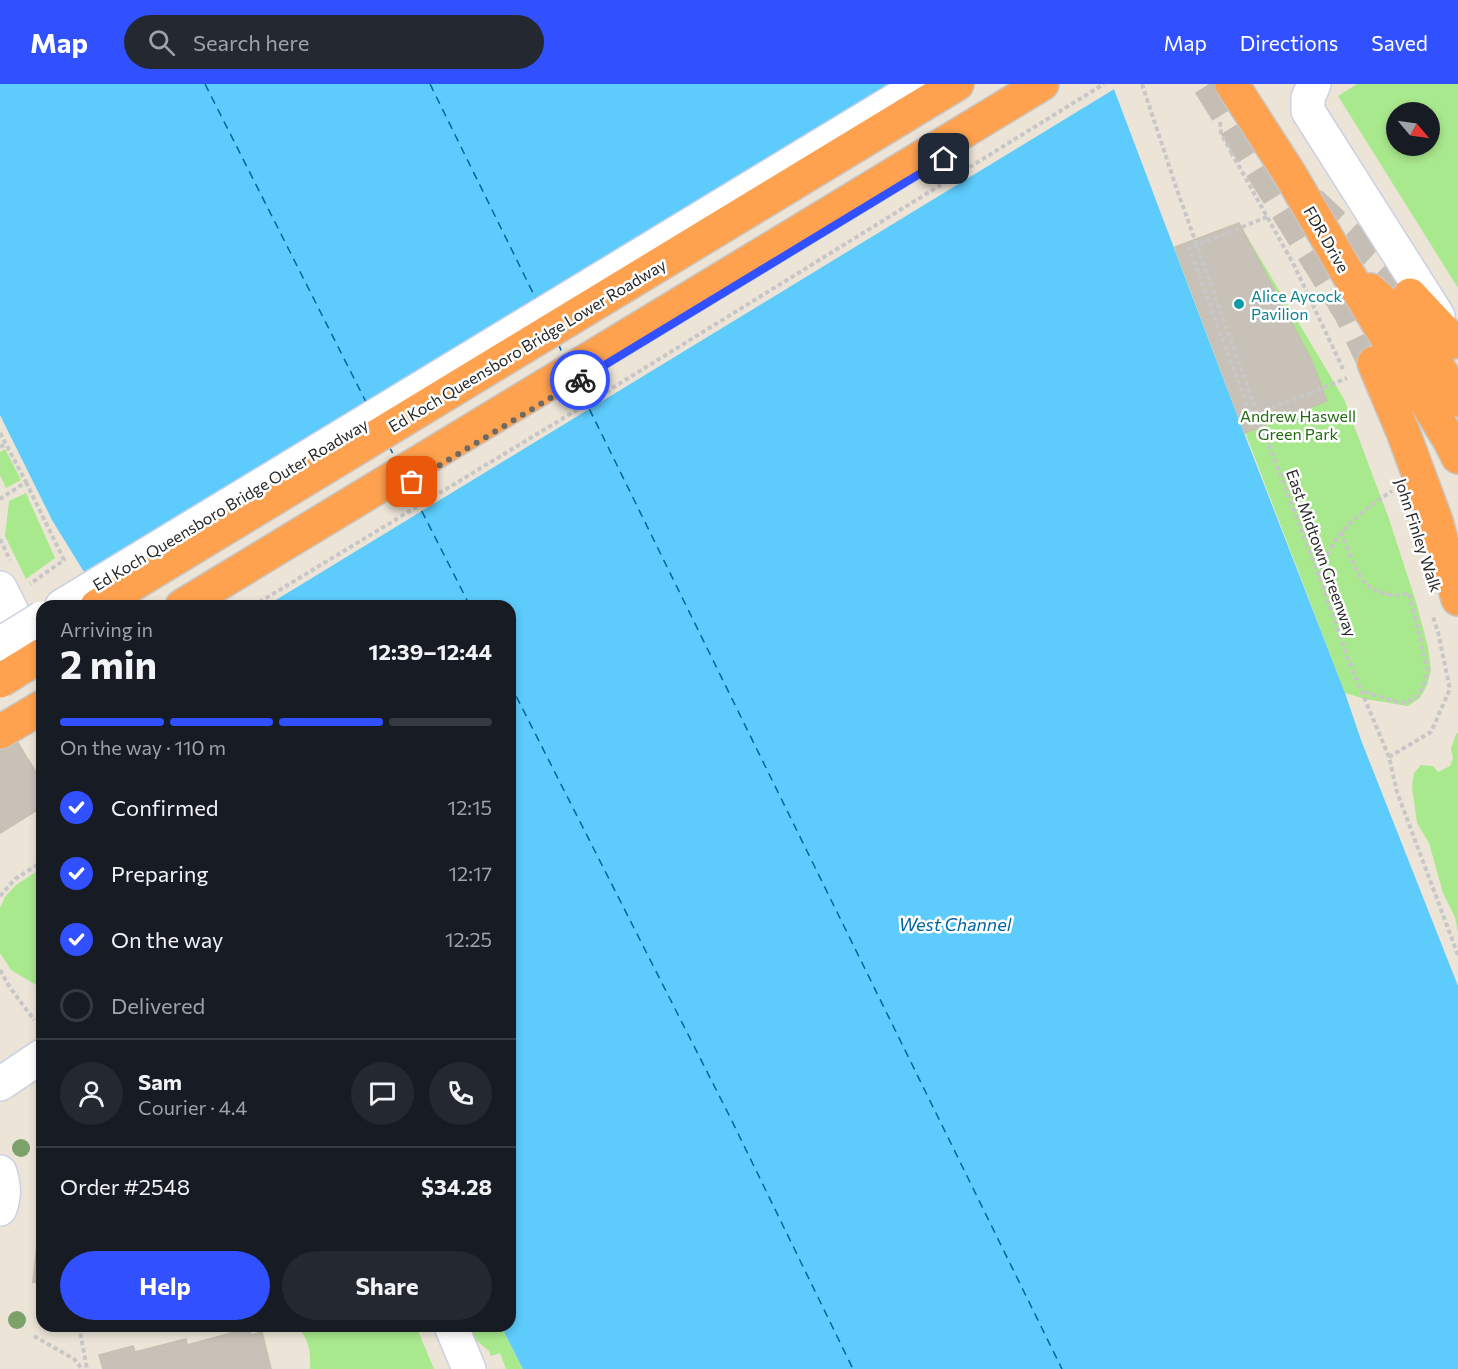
<!DOCTYPE html>
<html lang="en">
<head>
<meta charset="utf-8">
<style>
  :root { --surface:#171b24; --page:#242831; --text:#f1f3f6; --muted:#9ea1a6; --line:#363941; --accent:#3150ff }
  body { margin:0; font-family:Commissioner,sans-serif; background:var(--page); color:var(--text); height:100vh; display:flex; flex-direction:column; font-size:22px; white-space:nowrap }
  * { box-sizing:border-box; margin:0 }
  p { font-size:20px; color:var(--muted) }
  .icon { flex:none; width:33px; height:33px; fill:none; stroke:currentColor; stroke-width:2; stroke-linecap:round; stroke-linejoin:round }
  .map { position:relative; flex:1; overflow:hidden }
  .sheet { position:absolute; left:36px; top:516px; width:480px; height:732px; display:flex; flex-direction:column; background:var(--surface); border-radius:18px; box-shadow:0 3px 9px #0003 }
  .sheet>* { flex:none }
  .needle { width:39px; rotate:119deg }
  .buttons { position:absolute; left:1386px; top:18px; display:grid; gap:12px }
  .buttons a { display:grid; place-items:center; width:54px; height:54px; border-radius:50%; background:var(--surface); box-shadow:0 3px 9px #0003; font-size:30px }
  .pin { position:absolute; display:grid; place-items:center; width:51px; height:51px; color:#fff; margin:-26px; border-radius:12px; box-shadow:0 3px 9px #0006 }
  .courier { position:absolute; display:grid; place-items:center; width:60px; height:60px; margin:-30px; border:4px solid #3150ff; border-radius:50%; background:#fff; color:#222; box-shadow:0 2px 8px #0007 }
  .overview em { font-style:normal; font-weight:700 }
  .overview div { display:flex; flex-direction:column-reverse }
  .overview { display:flex; align-items:center; justify-content:space-between; height:102px; padding:0 24px }
  h1 { font-size:39px; font-weight:700; line-height:45px }
  .bar { display:grid; grid-template-columns:repeat(4,1fr); gap:9px 6px; align-content:center; height:72px; padding:0 24px }
  .bar i { height:8px; border-radius:4px; background:var(--line) }
  .bar .on { background:var(--accent) }
  .bar p { grid-column:span 4 }
  .line { display:flex; align-items:center; gap:15px; padding:0 24px; border-top:2px solid var(--line) }
  .line div { flex:1 }
  .round { display:grid; place-items:center; flex:none; width:63px; height:63px; border-radius:32px; background:var(--page) }
  ol { padding:0 24px; list-style:none }
  li { display:flex; align-items:center; gap:18px; height:66px }
  li p { margin-inline-start:auto }
  li .icon { padding:6px; border-radius:50%; background:var(--accent); color:#fff; stroke-width:4 }
  li:last-child { color:var(--muted) }
  li i { width:33px; height:33px; border:3px solid var(--line); border-radius:50% }
  .button { display:flex; gap:12px; margin-top:auto; padding:12px 24px }
  .button a { flex:1; height:69px; border-radius:36px; background:var(--accent); color:#fff; font-size:24px; font-weight:700; line-height:69px; text-align:center }
  .button a+a { background:var(--page); color:var(--text) }
  header { display:flex; align-items:center; gap:36px; box-sizing:border-box; height:84px; padding:0 30px; background:var(--accent); color:#fff }
  header strong { font-size:28px }
  nav { display:flex; gap:33px; margin-inline-start:auto; font-size:21px }
  .search { width:420px; height:54px; background:var(--page); display:flex; align-items:center; gap:15px; box-sizing:border-box; padding:0 21px; border-radius:33px; color:var(--muted); font-size:22px }
  .map>svg:first-child { display:block }
  .green { fill:#a9e98d; fill-rule:evenodd }
  .water { fill:#5dcbfb }
  .pier { fill:#ece4d7 }
  .lines { fill:none; stroke-linecap:round; stroke-linejoin:round }
  .ferry { stroke:#0065a3; stroke-width:1.5; stroke-dasharray:8 6; stroke-linecap:butt }
  .building { fill:#c7c1b7; stroke:#c7c0b1; stroke-width:1.5 }
  .highway-tunnel { stroke:#c5beb4; stroke-width:33; stroke-dasharray:33 16; stroke-linecap:butt }
  .minor-casing { stroke:#ccd0e3; stroke-width:36 }
  .highway-casing { stroke:#c7c7c7; stroke-width:36 }
  .path { stroke:#c7c7c7; stroke-width:4; stroke-dasharray:4.5 3; stroke-linecap:butt }
  .minor { stroke:#fff; stroke-width:33 }
  .highway { stroke:#ffa24f; stroke-width:33 }
  .minor-bridge-casing { stroke:#ccd0e3; stroke-width:36; stroke-linecap:butt }
  .highway-bridge-casing { stroke:#c7c7c7; stroke-width:36; stroke-linecap:butt }
  .path-bridge { stroke:#c7c7c7; stroke-width:4; stroke-dasharray:4.5 3; stroke-linecap:butt }
  .minor-bridge { stroke:#fff; stroke-width:33 }
  .highway-bridge { stroke:#ffa24f; stroke-width:33 }
  .tree { fill:#7ca16b }
  .done { stroke:#6d6a65; stroke-width:6; stroke-dasharray:0 10.8 }
  .route { stroke:#3150ff; stroke-width:8 }
  .culture-dot { fill:#0f9aa8; stroke:#fff; stroke-width:2 }
  .labels { text-anchor:middle; dominant-baseline:central; stroke-width:5; stroke-linejoin:round; paint-order:stroke }
  .street-label { font-size:16px; fill:#282828; stroke:#fff }
  .culture-label { font-size:16px; fill:#0d838f; stroke:#fff; text-anchor:start }
  .park-label { font-size:16px; fill:#216b12; stroke:#fff }
  .water-label { font-size:18px; font-style:italic; fill:#0065a3; stroke:#fff }
</style>
</head>
<body>
<header>
<strong>Map</strong>
<div class="search"><svg class="icon" aria-label="search" viewBox="0 0 24 24"><circle cx="10" cy="10" r="6"/><path d="M15 15l6 6"/></svg>Search here</div>
<nav><a>Map</a><a>Directions</a><a>Saved</a></nav>
</header>
<div class="map">
<svg width="1458" height="1285" viewBox="0 0 1458 1285">
  <rect width="100%" height="100%" fill="#ece4d7"/>
  <g class="green">
    <path d="M1357 0H1458V204L1338 12ZM1396 28H1430V62H1396Z"/>
    <polygon points="1239,139 1344,315 1389,435 1416,518 1428,563 1431,586 1427,601 1420,614 1408,622 1365,615 1345,609 1174,163"/>
    <polygon points="5,365 21,396 6,404 0,391 0,368"/>
    <polygon points="26,409 55,474 26,495 5,452 9,417"/>
    <polygon points="1458,649 1458,849 1455,833 1443,809 1429,759 1417,739 1412,703 1414,689 1421,681 1433,682 1438,688 1450,682 1453,674 1451,665 1456,650"/>
    <polygon points="42,784 42,902 36,901 11,886 0,869 0,824 5,813 16,801"/>
    <path d="M297 1242H416L434 1285H310C311 1267 309 1256 297 1242Z"/>
    <polygon points="463,1242 501,1242 523,1285 506,1285 500,1269 491,1272 489,1267 464,1246"/>
  </g>
  <polygon class="water" points="0,0 1112,0 1244,349 1345,609 1361,656 1458,902 1458,1285 523,1285 501,1242 510,1242 510,522 105,522 52,436 0,331"/>
  <polygon class="pier" points="900,0 1115,0 1116,4 266,522 101,522"/>
  <g class="lines">
    <g class="ferry">
      <polyline points="205,0 366,318"/>
      <polyline points="430,0 536,215"/>
      <polyline points="558,259 563,271"/>
      <polyline points="577,300 1062,1285"/>
      <polyline points="389,362 395,374"/>
      <polyline points="409,402 470,522"/>
      <polyline points="510,600 729,1031 853,1285"/>
    </g>
  </g>
  <g class="building">
    <polygon points="1239,139 1312,277 1327,317 1245,349 1175,163"/>
    <polygon points="0,630 42,698 42,723 0,749"/>
    <polygon points="42,1112 42,1199 33,1198"/>
    <polygon points="250,1244 251,1251 262,1248 271,1285 103,1285 99,1271 133,1262 135,1268 186,1255 187,1261"/>
  </g>
  <g class="lines">
    <g class="highway-tunnel">
      <polyline points="1209,0 1350,228 1374,279"/>
      <polyline points="1310,118 1410,211"/>
    </g>
    <g class="minor-casing">
      <g id="minor">
        <polyline points="1314,0 1308,14 1308,27 1438,232"/>
        <polyline points="0,504 16,536 37,570"/>
        <polyline points="62,522 922,0"/>
        <polyline points="0,1000 42,972"/>
        <path d="M0 1088C4 1101 5 1111 0 1125"/>
        <polyline points="451,1242 469,1285"/>
      </g>
    </g>
    <g class="highway-casing">
      <g id="highway">
        <polyline points="1345,185 1450,357 1458,373"/>
        <polyline points="1370,206 1417,248 1458,316"/>
        <polyline points="1410,211 1454,258"/>
        <polyline points="1374,279 1403,348 1436,437 1458,515"/>
        <polyline points="97,522 957,0"/>
        <polyline points="182,522 1042,0"/>
        <polyline points="0,648 42,623"/>
      </g>
    </g>
    <g class="path">
      <polyline points="1142,0 1176,103 1262,343 1319,492 1348,575 1389,673 1397,708 1458,871"/>
      <polyline points="1231,68 1294,181 1344,287"/>
      <polyline points="1310,309 1347,294"/>
      <polyline points="0,349 26,398 0,415 0,418"/>
      <polyline points="0,363 6,360"/>
      <polyline points="26,398 64,476 30,500"/>
      <path d="M1341 448C1347 463 1352 479 1360 492 1369 508 1392 515 1409 509L1428 587 1422 605 1417 612 1411 616 1402 619 1390 616 1362 607"/>
      <polyline points="0,455 10,476"/>
      <path d="M1319 492C1323 483 1326 474 1330 465 1345 439 1368 423 1392 407"/>
      <polyline points="253,522 580,324 1104,0"/>
      <polyline points="1389,673 1431,648 1450,605 1438,548 1433,533"/>
      <polyline points="0,812 15,795 42,778"/>
      <polyline points="0,886 9,902 34,936"/>
      <polyline points="79,1242 87,1285"/>
      <polyline points="34,1252 74,1275 82,1285"/>
    </g>
    <use href="#minor" class="minor"/>
    <use href="#highway" class="highway"/>
    <g class="minor-bridge-casing">
      <polyline id="minor-bridge" points="0,560 42,534"/>
    </g>
    <g class="highway-bridge-casing">
      <g id="highway-bridge">
        <polyline points="1232,0 1291,92 1345,185"/>
        <polyline points="0,597 42,571"/>
      </g>
    </g>
    <g class="path-bridge">
      <polyline points="1220,38 1221,49 1231,68"/>
      <polyline points="1267,133 1189,164 1251,332 1310,309"/>
    </g>
    <use href="#minor-bridge" class="minor-bridge"/>
    <use href="#highway-bridge" class="highway-bridge"/>
  </g>
  <g class="tree">
    <circle cx="21" cy="1064" r="9"/>
    <circle cx="17" cy="1236" r="9"/>
  </g>
  <g class="lines">
    <polyline class="done" points="412,398 580,296"/>
    <polyline class="route" points="580,296 944,75"/>
  </g>
  <circle class="culture-dot" cx="1239" cy="220" r="6"/>
  <g class="labels">
    <g class="street-label">
      <text transform="translate(1327 155) rotate(60)">FDR Drive</text>
      <text transform="translate(527 261) rotate(-31)">Ed Koch Queensboro Bridge Lower Roadway</text>
      <text transform="translate(230 420) rotate(-31)">Ed Koch Queensboro Bridge Outer Roadway</text>
      <text transform="translate(1419 451) rotate(72)">John Finley Walk</text>
      <text transform="translate(1322 469) rotate(70)">East Midtown Greenway</text>
    </g>
    <g class="culture-label">
      <text x="1251" y="211">Alice Aycock<tspan x="1251" dy="18">Pavilion</tspan></text>
    </g>
    <g class="park-label">
      <text x="1298" y="331">Andrew Haswell<tspan x="1298" dy="18">Green Park</tspan></text>
    </g>
    <g class="water-label">
      <text x="955" y="840">West Channel</text>
    </g>
  </g>
</svg>
<div class="buttons">
<a><svg class="needle" viewBox="-14 -14 28 28"><path d="M0-13l5 13h-10z" fill="#e53935"/><path d="M0 13l5-13h-10z" fill="#9ea1a6"/></svg></a>
</div>
<div class="pin" style="left:412px;top:398px;background:#ea580c"><svg class="icon" aria-label="bag" viewBox="0 0 24 24"><path d="M5 8h14l-1 12H6zM9 8a3 3 0 0 1 6 0"/></svg></div>
<div class="pin" style="left:944px;top:75px;background:#1f2937"><svg class="icon" aria-label="home" viewBox="0 0 24 24"><path d="M3 11l9-7 9 7M6 9v11h12V9"/></svg></div>
<div class="courier" style="left:580px;top:296px"><svg class="icon" aria-label="bike" viewBox="0 0 24 24"><circle cx="6" cy="16" r="4"/><circle cx="18" cy="16" r="4"/><path d="M6 16l4-8h5l3 8M10 8l3 8H6M13 5h3"/></svg></div>
<section class="sheet">
<div class="overview"><div><h1>2 min</h1><p>Arriving in</p></div><em>12:39–12:44</em></div>
<div class="bar"><i class="on"></i><i class="on"></i><i class="on"></i><i></i><p>On the way · 110 m</p></div>
<ol>
<li><svg class="icon" aria-label="check" viewBox="0 0 24 24"><path d="M5 12l5 5 9-10"/></svg>Confirmed<p>12:15</p></li>
<li><svg class="icon" aria-label="check" viewBox="0 0 24 24"><path d="M5 12l5 5 9-10"/></svg>Preparing<p>12:17</p></li>
<li><svg class="icon" aria-label="check" viewBox="0 0 24 24"><path d="M5 12l5 5 9-10"/></svg>On the way<p>12:25</p></li>
<li><i></i>Delivered</li>
</ol>
<div class="line" style="height:108px"><a class="round"><svg class="icon" aria-label="person" viewBox="0 0 24 24"><circle cx="12" cy="8" r="4"/><path d="M4 21q1-7 8-7t8 7"/></svg></a><div><b>Sam</b><p>Courier · 4.4</p></div><a class="round"><svg class="icon" aria-label="chat" viewBox="0 0 24 24"><path d="M4 5h16v11H9l-5 4z"/></svg></a><a class="round"><svg class="icon" aria-label="phone" viewBox="0 0 24 24"><path d="M5 4h4l2 5-3 2q2 4 5 5l2-3 5 2v4C11 20 4 13 5 4z"/></svg></a></div>
<div class="line" style="height:78px"><div>Order #2548</div><b>$34.28</b></div>
<div class="button"><a>Help</a><a>Share</a></div>
</section>
</div>
</body>
</html>
